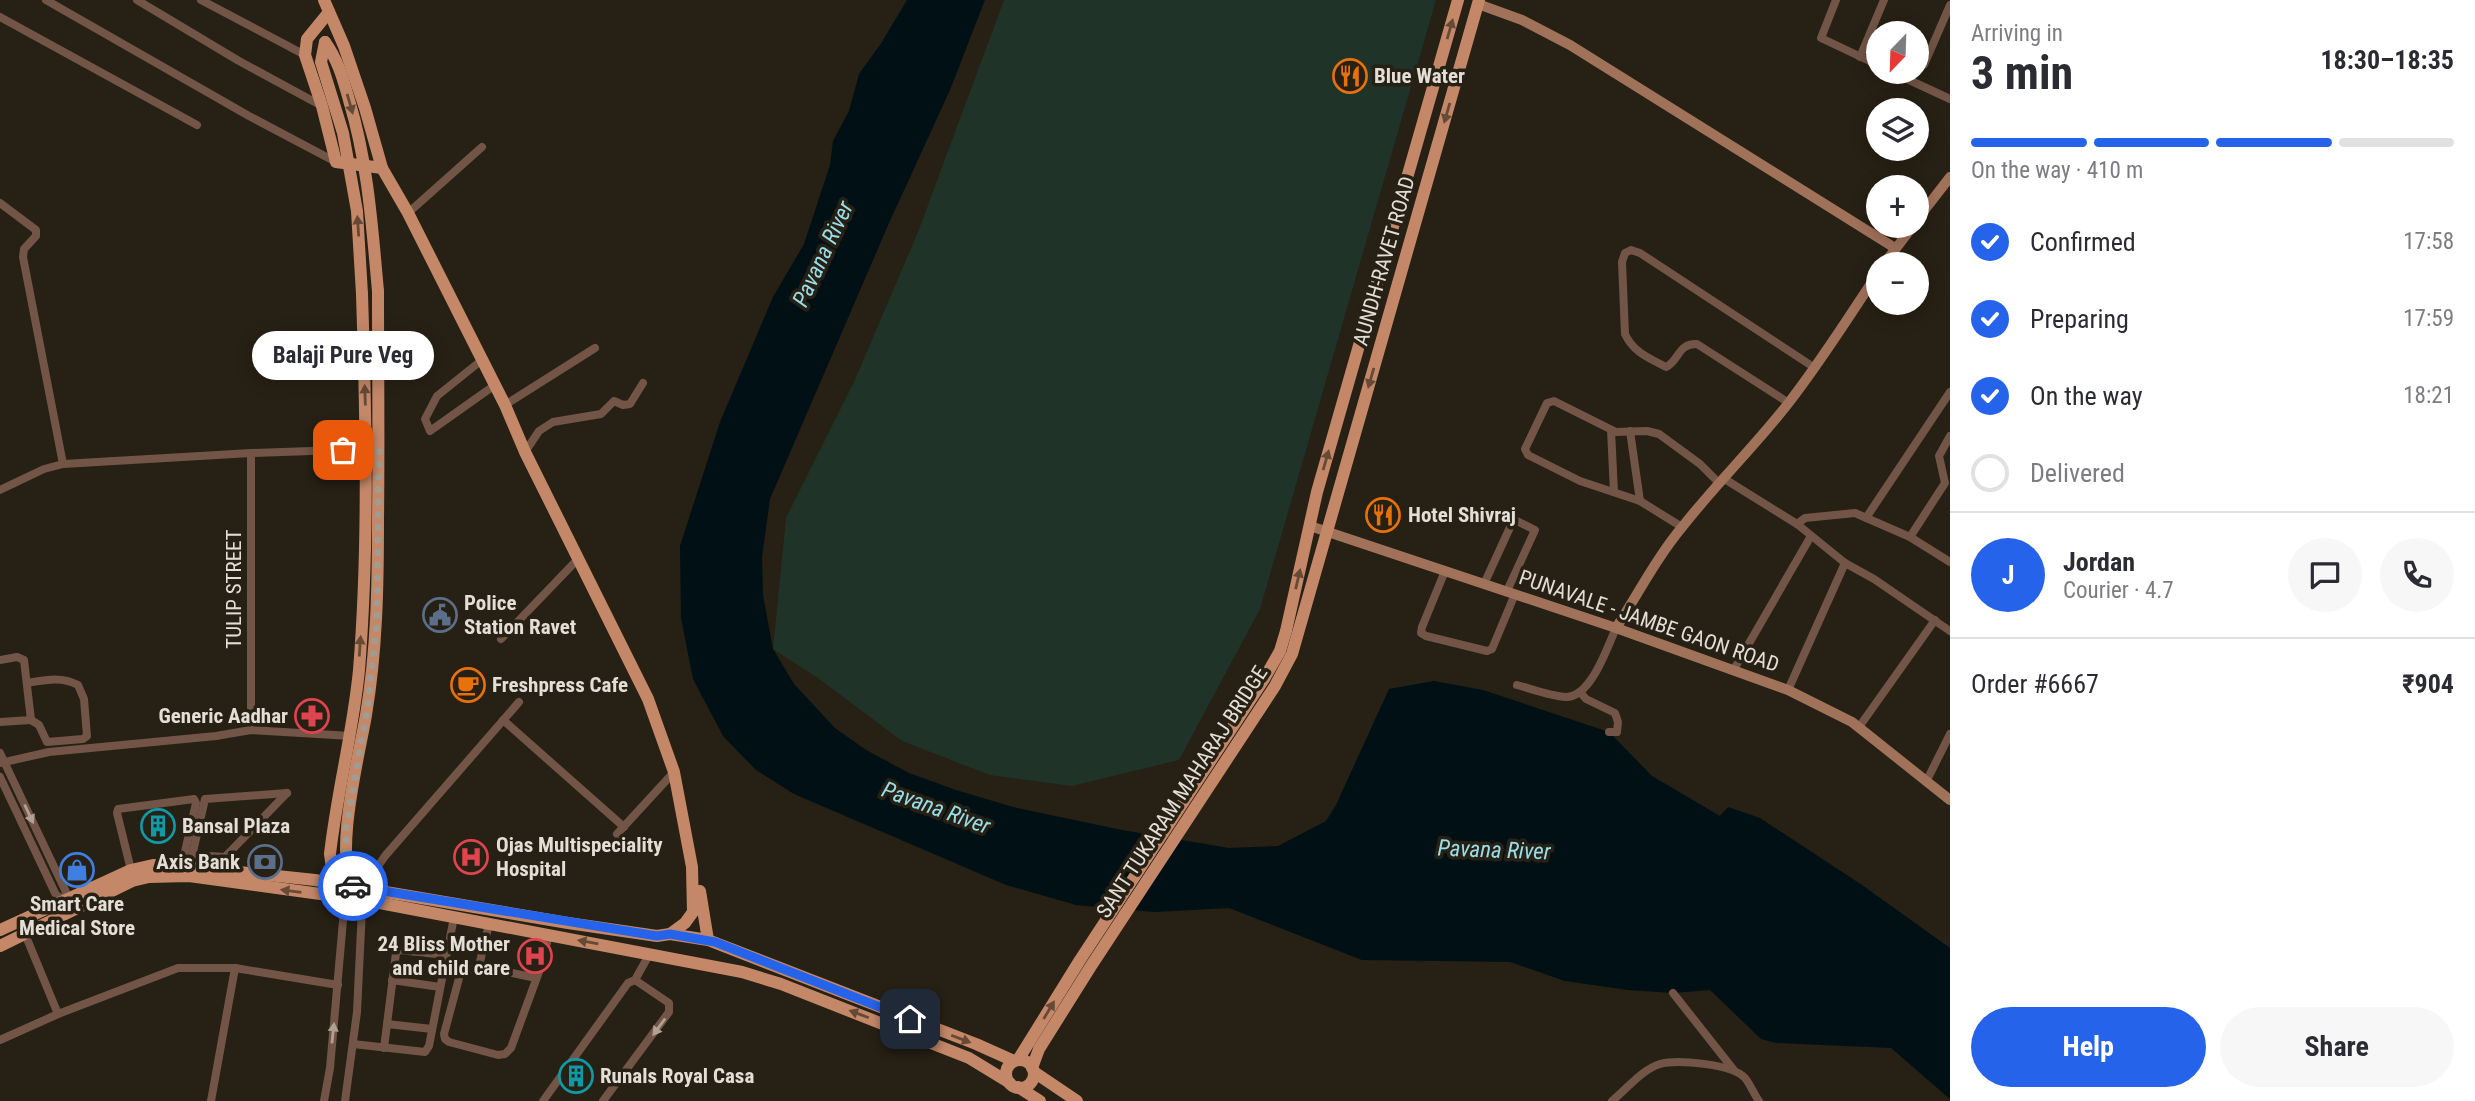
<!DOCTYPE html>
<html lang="en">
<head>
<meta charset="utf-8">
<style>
  :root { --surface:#fff; --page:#f7f7f7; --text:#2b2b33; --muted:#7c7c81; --line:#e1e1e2; --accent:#2563eb }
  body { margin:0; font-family:"Roboto Condensed",sans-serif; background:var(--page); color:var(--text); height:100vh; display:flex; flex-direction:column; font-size:26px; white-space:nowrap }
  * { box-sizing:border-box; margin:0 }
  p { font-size:23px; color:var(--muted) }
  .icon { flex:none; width:38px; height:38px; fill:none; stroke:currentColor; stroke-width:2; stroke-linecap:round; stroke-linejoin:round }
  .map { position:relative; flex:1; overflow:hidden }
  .side { display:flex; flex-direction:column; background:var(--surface); width:525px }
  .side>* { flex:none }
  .needle { width:46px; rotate:203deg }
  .tools { position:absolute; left:1866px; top:21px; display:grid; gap:14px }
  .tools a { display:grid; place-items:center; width:63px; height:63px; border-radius:50%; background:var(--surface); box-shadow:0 4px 18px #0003; font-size:35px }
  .pin { position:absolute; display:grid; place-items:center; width:60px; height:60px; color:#fff; margin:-30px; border-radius:14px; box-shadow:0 4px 10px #0006 }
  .courier { position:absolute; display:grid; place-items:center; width:70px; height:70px; margin:-35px; border:5px solid #2563eb; border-radius:50%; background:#fff; color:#222; box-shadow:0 2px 9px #0007 }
  .bubble { position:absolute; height:49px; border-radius:24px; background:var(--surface); box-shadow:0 4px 18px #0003; font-size:23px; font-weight:700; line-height:49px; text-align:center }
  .overview em { font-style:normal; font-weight:700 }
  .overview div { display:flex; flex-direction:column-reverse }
  .overview { display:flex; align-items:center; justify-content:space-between; height:119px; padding:0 21px }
  h1 { font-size:46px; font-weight:700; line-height:52px }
  .bar { display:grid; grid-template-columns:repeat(4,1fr); gap:10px 7px; align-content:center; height:84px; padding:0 21px }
  .bar i { height:9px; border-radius:5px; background:var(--line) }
  .bar .current { background:var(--accent) }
  .bar p { grid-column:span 4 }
  .line { display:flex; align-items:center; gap:18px; padding:0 21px; border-top:2px solid var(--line) }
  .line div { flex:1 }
  .round { display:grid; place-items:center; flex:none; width:74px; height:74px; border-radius:37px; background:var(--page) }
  ol { padding:0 21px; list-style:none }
  li { display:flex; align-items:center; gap:21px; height:77px }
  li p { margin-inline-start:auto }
  li .icon { padding:7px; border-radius:50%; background:var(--accent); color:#fff; stroke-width:4 }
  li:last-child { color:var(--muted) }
  li i { width:38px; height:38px; border:4px solid var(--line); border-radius:50% }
  .action { display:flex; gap:14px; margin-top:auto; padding:14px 21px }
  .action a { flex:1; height:80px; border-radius:42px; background:var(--accent); color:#fff; font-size:28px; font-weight:700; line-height:80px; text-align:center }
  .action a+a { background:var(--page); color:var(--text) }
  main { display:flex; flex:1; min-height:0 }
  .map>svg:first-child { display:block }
  .green { fill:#1f3329 }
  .water { fill:#001014 }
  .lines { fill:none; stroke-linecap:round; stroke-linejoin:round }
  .street { stroke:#725546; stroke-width:8 }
  .secondary { stroke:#a1725a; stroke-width:10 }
  .primary { stroke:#c48869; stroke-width:12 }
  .primary-bridge { stroke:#c48869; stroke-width:12 }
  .oneway { fill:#664a36 }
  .oneway2 { fill:#b0a095 }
  .done { stroke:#a19c92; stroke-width:7; stroke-dasharray:0 12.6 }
  .route { stroke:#2563eb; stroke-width:9 }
  .labels { text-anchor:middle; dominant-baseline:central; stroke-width:7; stroke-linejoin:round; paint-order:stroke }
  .poi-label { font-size:21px; font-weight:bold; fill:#e3ded6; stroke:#272014; text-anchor:start }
  .street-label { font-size:21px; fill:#e3ded6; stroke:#272014 }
  .water-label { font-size:23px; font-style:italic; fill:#98deea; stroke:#272014 }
</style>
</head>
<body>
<main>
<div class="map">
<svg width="1950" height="1101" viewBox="0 0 1950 1101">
  <rect width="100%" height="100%" fill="#272014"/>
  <polygon class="green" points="1004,0 1436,0 1260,609 1179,760 1072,786 990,775 902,741 818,678 773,649 786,518 854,382 918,232"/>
  <polygon class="water" points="907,0 985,0 950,90 889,223 770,499 762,557 763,595 773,649 794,684 835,728 866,750 909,773 956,790 1013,807 1122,830 1229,848 1278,846 1326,821 1336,805 1389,689 1434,681 1483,690 1609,732 1652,776 1720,816 1728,807 1760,818 1862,885 1950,948 1950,1099 1891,1048 1776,1043 1761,1039 1710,990 1673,993 1628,990 1565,981 1510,962 1362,960 1229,908 1155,912 1076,905 1006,885 794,794 756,770 723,736 693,679 681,618 680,546 720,422 773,297 804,244 830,165 833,141 849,111 859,74 882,42"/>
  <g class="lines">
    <g class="street">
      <polyline points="46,0 249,116 336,162"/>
      <polyline points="137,0 239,61 322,106"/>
      <polyline points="201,0 305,55"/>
      <polyline points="1836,0 1821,38 1878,65"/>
      <polyline points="0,17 197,125"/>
      <polyline points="1866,44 1878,49"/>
      <polyline points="1860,57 1884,0"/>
      <polyline points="1916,65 1924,65 1950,5"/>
      <polyline points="1892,72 1950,99"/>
      <polyline points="0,203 36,230 36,236 24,249 23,257 63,464"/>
      <polyline points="408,213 482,147"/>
      <polyline points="482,360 437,396 425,419 430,431 495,385"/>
      <path d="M1789 403 1697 344C1678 343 1679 361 1666 367 1649 358 1633 352 1625 334L1622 262 1625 253 1631 250 1640 253 1815 368"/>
      <polyline points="505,405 595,348"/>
      <polyline points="1611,430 1614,492"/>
      <polyline points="1630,431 1640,501 1682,527"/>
      <polyline points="525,452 539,431 553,422 601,414 614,401 623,405 630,404 643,383"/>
      <polyline points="1723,478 1797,524 1845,563 1874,579 1950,631"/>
      <polyline points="0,490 44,469 63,464 251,453"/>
      <polyline points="1640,501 1580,481 1528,455 1525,449 1547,403 1554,401 1616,432 1647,431 1659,434 1700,464 1719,483"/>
      <polyline points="1866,518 1950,392"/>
      <polyline points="1797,524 1805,518 1855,513 1910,537 1950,562"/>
      <polyline points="1910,537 1945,483 1939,456 1950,436"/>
      <polyline points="1445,571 1422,627 1421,633 1426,636 1487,651 1492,649 1515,594"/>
      <polyline points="1484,584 1512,523 1515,520 1535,530 1507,591"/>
      <polyline points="501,639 578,559"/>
      <polyline points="0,660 17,657 24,660 31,720 0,722"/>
      <polyline points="1733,671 1811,536"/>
      <path d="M27 683C45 680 61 676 78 685L84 699 87 736 83 739 47 742 39 725 31 720"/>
      <path d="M1517 685C1532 689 1550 696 1566 697 1591 697 1607 648 1616 628"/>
      <polyline points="1788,690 1845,563"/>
      <polyline points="1580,692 1586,699 1615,713 1618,722 1617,732 1609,732"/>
      <polyline points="503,720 624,827"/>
      <polyline points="1859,727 1935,620"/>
      <polyline points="251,730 251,453 369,449"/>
      <polyline points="0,753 66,892 65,902"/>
      <polyline points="0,763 49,752 216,736 251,730 351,736"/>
      <polyline points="0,777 56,895 64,900"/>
      <polyline points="1926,782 1950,734"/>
      <polyline points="617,834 674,772"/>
      <polyline points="190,865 205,799 287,793"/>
      <polyline points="205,866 210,856 225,857 287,793"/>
      <polyline points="131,870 117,813 118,809 194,799 196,803 182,865"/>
      <polyline points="489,924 479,966 476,970 464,969 461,971 444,1034 445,1039 449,1042 498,1055 505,1054 511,1048 540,969 549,935"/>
      <polyline points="25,934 58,1014"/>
      <polyline points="479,966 536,978"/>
      <polyline points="392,980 440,987"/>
      <polyline points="1673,993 1733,1069"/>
      <polyline points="387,1024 432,1029"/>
      <polyline points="0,1040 58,1014 178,968 235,968 338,985"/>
      <polyline points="353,1044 425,1052 429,1046 454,917"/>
      <polyline points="384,1048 396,953 399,950 446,955"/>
      <polyline points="211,1101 235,968"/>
      <polyline points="324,1101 330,1068 345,898"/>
      <polyline points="345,1101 357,1012 363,888 385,856 519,702"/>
      <polyline points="543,1101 628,983 635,980 650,953"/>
      <polyline points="603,1101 669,1012 669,1003 635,980"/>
      <path d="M1612 1101C1627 1089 1641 1070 1660 1064 1676 1059 1733 1064 1745 1078 1750 1084 1754 1094 1759 1101"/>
    </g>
    <g class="secondary">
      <polyline points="1478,4 1522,20 1570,45 1895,248"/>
      <polyline points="1916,221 1950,177"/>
      <polyline points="1884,264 1913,226"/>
      <polyline points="1310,526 1616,628 1788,690 1852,722 1950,800"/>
      <path d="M1616 628C1638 594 1657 557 1683 526 1716 484 1754 447 1787 405 1820 363 1848 318 1878 273"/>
    </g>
    <g class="primary">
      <polyline points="324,0 344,46 365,108 382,168 408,213 505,405 525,452 648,699 674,772 692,867 693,912 685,923 670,934"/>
      <polyline points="329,12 307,39 305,55 322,106 336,162 382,168"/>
      <path d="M337 888 334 883 330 854C337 792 353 732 359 670 369 545 366 419 362 294"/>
      <path d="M356 891C331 863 360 752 366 715 377 649 378 585 378 519 379 443 378 367 378 291"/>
      <polyline points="700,891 708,940"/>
      <polyline points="0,930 131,870 153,865 173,865 315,880 568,923 657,936 670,934 708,940 976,1044 1014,1061"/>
      <polyline points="0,946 132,881 149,877 189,876 364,900 742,972 781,984 969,1058 1010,1083"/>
      <polyline points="1018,1060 1080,960 1264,679 1280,651 1286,631 1317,492 1458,0"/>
      <circle cx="1020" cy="1074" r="14"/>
      <polyline points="1032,1068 1039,1049 1091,966 1275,686 1292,654 1479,0"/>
      <polyline points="1034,1072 1077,1101"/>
      <polyline points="1018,1087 1040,1101"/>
    </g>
    <g class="primary-bridge">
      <path d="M325 42C338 60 343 79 349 100 368 163 372 226 378 291"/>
      <polyline points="325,42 321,62 343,133 357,211 362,294"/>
    </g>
  </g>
  <defs><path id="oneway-solid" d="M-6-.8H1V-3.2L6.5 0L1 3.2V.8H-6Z" transform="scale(1.75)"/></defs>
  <g class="oneway">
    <use href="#oneway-solid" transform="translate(1450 29) rotate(-74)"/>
    <use href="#oneway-solid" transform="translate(350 104) rotate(74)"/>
    <use href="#oneway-solid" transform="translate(1447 113) rotate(106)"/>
    <use href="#oneway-solid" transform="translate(358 226) rotate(-94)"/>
    <use href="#oneway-solid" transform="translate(1371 378) rotate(106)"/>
    <use href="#oneway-solid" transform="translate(365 395) rotate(-92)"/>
    <use href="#oneway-solid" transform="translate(1326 460) rotate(-74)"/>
    <use href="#oneway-solid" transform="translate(1298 579) rotate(-77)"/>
    <use href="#oneway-solid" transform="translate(360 646) rotate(-86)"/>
    <use href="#oneway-solid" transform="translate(291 891) rotate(-173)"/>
    <use href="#oneway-solid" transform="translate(588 942) rotate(-170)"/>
    <use href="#oneway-solid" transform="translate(1049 1010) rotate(-59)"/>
    <use href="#oneway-solid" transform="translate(859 1014) rotate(-159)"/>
    <use href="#oneway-solid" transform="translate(961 1039) rotate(21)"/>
  </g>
  <g class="oneway2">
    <use href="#oneway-solid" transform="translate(29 814) rotate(65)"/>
    <use href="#oneway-solid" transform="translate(659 1027) rotate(126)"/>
    <use href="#oneway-solid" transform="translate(333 1033) rotate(-84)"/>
  </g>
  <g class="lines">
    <polyline class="done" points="343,450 379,450 377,623 367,711 346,830 346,852 353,886"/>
    <polyline class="route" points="353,886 657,936 670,934 715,942 910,1019"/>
  </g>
  <defs>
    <g id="restaurant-ring" transform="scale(1.75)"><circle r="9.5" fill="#272014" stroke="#e8710a" stroke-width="1.5"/><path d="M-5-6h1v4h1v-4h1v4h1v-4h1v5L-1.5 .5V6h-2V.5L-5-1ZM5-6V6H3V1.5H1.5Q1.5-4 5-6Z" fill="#e8710a"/></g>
    <g id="civic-ring" transform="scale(1.75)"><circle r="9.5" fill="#272014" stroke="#5c6f8a" stroke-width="1.5"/><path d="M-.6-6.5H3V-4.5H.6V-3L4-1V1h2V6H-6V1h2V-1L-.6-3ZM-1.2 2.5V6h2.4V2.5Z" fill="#5c6f8a"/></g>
    <g id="cafe-ring" transform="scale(1.75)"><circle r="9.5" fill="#272014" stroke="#e8710a" stroke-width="1.5"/><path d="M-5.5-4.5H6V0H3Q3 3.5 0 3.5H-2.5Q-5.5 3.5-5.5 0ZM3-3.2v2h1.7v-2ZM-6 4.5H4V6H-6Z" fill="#e8710a"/></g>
    <g id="pharmacy-ring" transform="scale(1.75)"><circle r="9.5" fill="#272014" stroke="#e0444e" stroke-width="1.5"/><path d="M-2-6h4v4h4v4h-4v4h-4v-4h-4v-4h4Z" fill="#e0444e"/></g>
    <g id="building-ring" transform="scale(1.75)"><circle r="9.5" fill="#272014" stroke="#0f9aa8" stroke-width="1.5"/><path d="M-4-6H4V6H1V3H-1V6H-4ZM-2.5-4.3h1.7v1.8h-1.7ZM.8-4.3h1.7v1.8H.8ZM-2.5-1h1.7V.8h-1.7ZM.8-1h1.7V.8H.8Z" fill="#0f9aa8"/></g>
    <g id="hospital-ring" transform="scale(1.75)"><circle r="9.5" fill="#272014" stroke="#e0444e" stroke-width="1.5"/><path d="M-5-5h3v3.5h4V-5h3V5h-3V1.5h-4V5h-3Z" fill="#e0444e"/></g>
    <g id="bank-ring" transform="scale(1.75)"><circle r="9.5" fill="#272014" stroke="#5c6f8a" stroke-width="1.5"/><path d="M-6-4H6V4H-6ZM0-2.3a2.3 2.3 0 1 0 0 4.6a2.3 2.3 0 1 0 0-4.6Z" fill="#5c6f8a"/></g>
    <g id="shop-ring" transform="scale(1.75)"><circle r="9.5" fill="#272014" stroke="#3f7fe0" stroke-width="1.5"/><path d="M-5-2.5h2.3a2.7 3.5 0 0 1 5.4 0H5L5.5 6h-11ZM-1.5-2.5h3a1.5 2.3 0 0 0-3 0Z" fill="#3f7fe0"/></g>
  </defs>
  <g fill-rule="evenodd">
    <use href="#restaurant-ring" x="1350" y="76"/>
    <use href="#restaurant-ring" x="1383" y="515"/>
    <use href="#civic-ring" x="440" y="615"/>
    <use href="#cafe-ring" x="468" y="685"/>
    <use href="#pharmacy-ring" x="312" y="716"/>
    <use href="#building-ring" x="158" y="826"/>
    <use href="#hospital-ring" x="471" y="857"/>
    <use href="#bank-ring" x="265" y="862"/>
    <use href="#shop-ring" x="77" y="870"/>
    <use href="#hospital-ring" x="535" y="956"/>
    <use href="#building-ring" x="576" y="1076"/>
  </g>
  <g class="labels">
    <g class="poi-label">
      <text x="1374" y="76">Blue Water</text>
      <text x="1408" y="515">Hotel Shivraj</text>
      <text x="464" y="603">Police<tspan x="464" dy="24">Station Ravet</tspan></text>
      <text x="492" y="685">Freshpress Cafe</text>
      <text x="288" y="716" text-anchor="end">Generic Aadhar</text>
      <text x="182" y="826">Bansal Plaza</text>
      <text x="496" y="845">Ojas Multispeciality<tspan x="496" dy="24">Hospital</tspan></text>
      <text x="240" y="862" text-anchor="end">Axis Bank</text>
      <text x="77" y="904" text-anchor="middle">Smart Care<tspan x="77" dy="24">Medical Store</tspan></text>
      <text x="510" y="944" text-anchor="end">24 Bliss Mother<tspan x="510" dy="24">and child care</tspan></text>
      <text x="600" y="1076">Runals Royal Casa</text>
    </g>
    <g class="street-label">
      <text transform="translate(1384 261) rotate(-74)">AUNDH-RAVET ROAD</text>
      <text transform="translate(234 589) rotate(-90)">TULIP STREET</text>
      <text transform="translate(1649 621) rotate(19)">PUNAVALE - JAMBE GAON ROAD</text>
      <text transform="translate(1182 792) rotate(-57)">SANT TUKARAM MAHARAJ BRIDGE</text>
    </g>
    <g class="water-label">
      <text transform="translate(823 254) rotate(-65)">Pavana River</text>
      <text transform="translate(936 808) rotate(20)">Pavana River</text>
      <text transform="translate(1494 850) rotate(2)">Pavana River</text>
    </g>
  </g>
</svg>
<div class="tools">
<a><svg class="needle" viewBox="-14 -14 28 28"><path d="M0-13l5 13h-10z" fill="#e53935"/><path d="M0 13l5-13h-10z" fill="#7c7c81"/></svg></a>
<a><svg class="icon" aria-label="layers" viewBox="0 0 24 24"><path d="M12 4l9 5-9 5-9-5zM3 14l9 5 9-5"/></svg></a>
<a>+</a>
<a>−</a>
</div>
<div class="pin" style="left:343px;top:450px;background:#ea580c"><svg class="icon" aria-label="bag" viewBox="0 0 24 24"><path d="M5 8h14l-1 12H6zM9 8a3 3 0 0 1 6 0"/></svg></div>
<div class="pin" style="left:910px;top:1019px;background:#1f2937"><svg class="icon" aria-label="home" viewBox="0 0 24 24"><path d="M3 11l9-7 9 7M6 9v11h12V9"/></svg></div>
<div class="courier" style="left:353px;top:886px"><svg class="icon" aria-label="car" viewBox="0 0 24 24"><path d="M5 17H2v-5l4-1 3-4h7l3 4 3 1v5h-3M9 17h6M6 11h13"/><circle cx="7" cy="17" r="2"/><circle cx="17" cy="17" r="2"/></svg></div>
<div class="bubble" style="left:252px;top:331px;width:182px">Balaji Pure Veg</div>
</div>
<section class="side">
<div class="overview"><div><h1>3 min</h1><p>Arriving in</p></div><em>18:30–18:35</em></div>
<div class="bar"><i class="current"></i><i class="current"></i><i class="current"></i><i></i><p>On the way · 410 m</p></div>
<ol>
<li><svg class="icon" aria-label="check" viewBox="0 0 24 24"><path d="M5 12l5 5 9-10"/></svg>Confirmed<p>17:58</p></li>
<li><svg class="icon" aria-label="check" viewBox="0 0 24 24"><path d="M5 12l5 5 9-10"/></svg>Preparing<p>17:59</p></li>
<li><svg class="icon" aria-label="check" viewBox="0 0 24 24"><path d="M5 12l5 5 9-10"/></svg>On the way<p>18:21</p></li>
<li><i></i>Delivered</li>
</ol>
<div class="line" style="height:126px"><b class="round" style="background:var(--accent);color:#fff">J</b><div><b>Jordan</b><p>Courier · 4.7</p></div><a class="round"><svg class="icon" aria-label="chat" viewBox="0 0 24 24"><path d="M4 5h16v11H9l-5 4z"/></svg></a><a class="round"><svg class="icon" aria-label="phone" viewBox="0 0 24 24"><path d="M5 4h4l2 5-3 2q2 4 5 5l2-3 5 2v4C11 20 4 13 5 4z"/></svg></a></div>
<div class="line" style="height:91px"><div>Order #6667</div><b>₹904</b></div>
<div class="action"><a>Help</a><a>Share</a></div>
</section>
</main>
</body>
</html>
